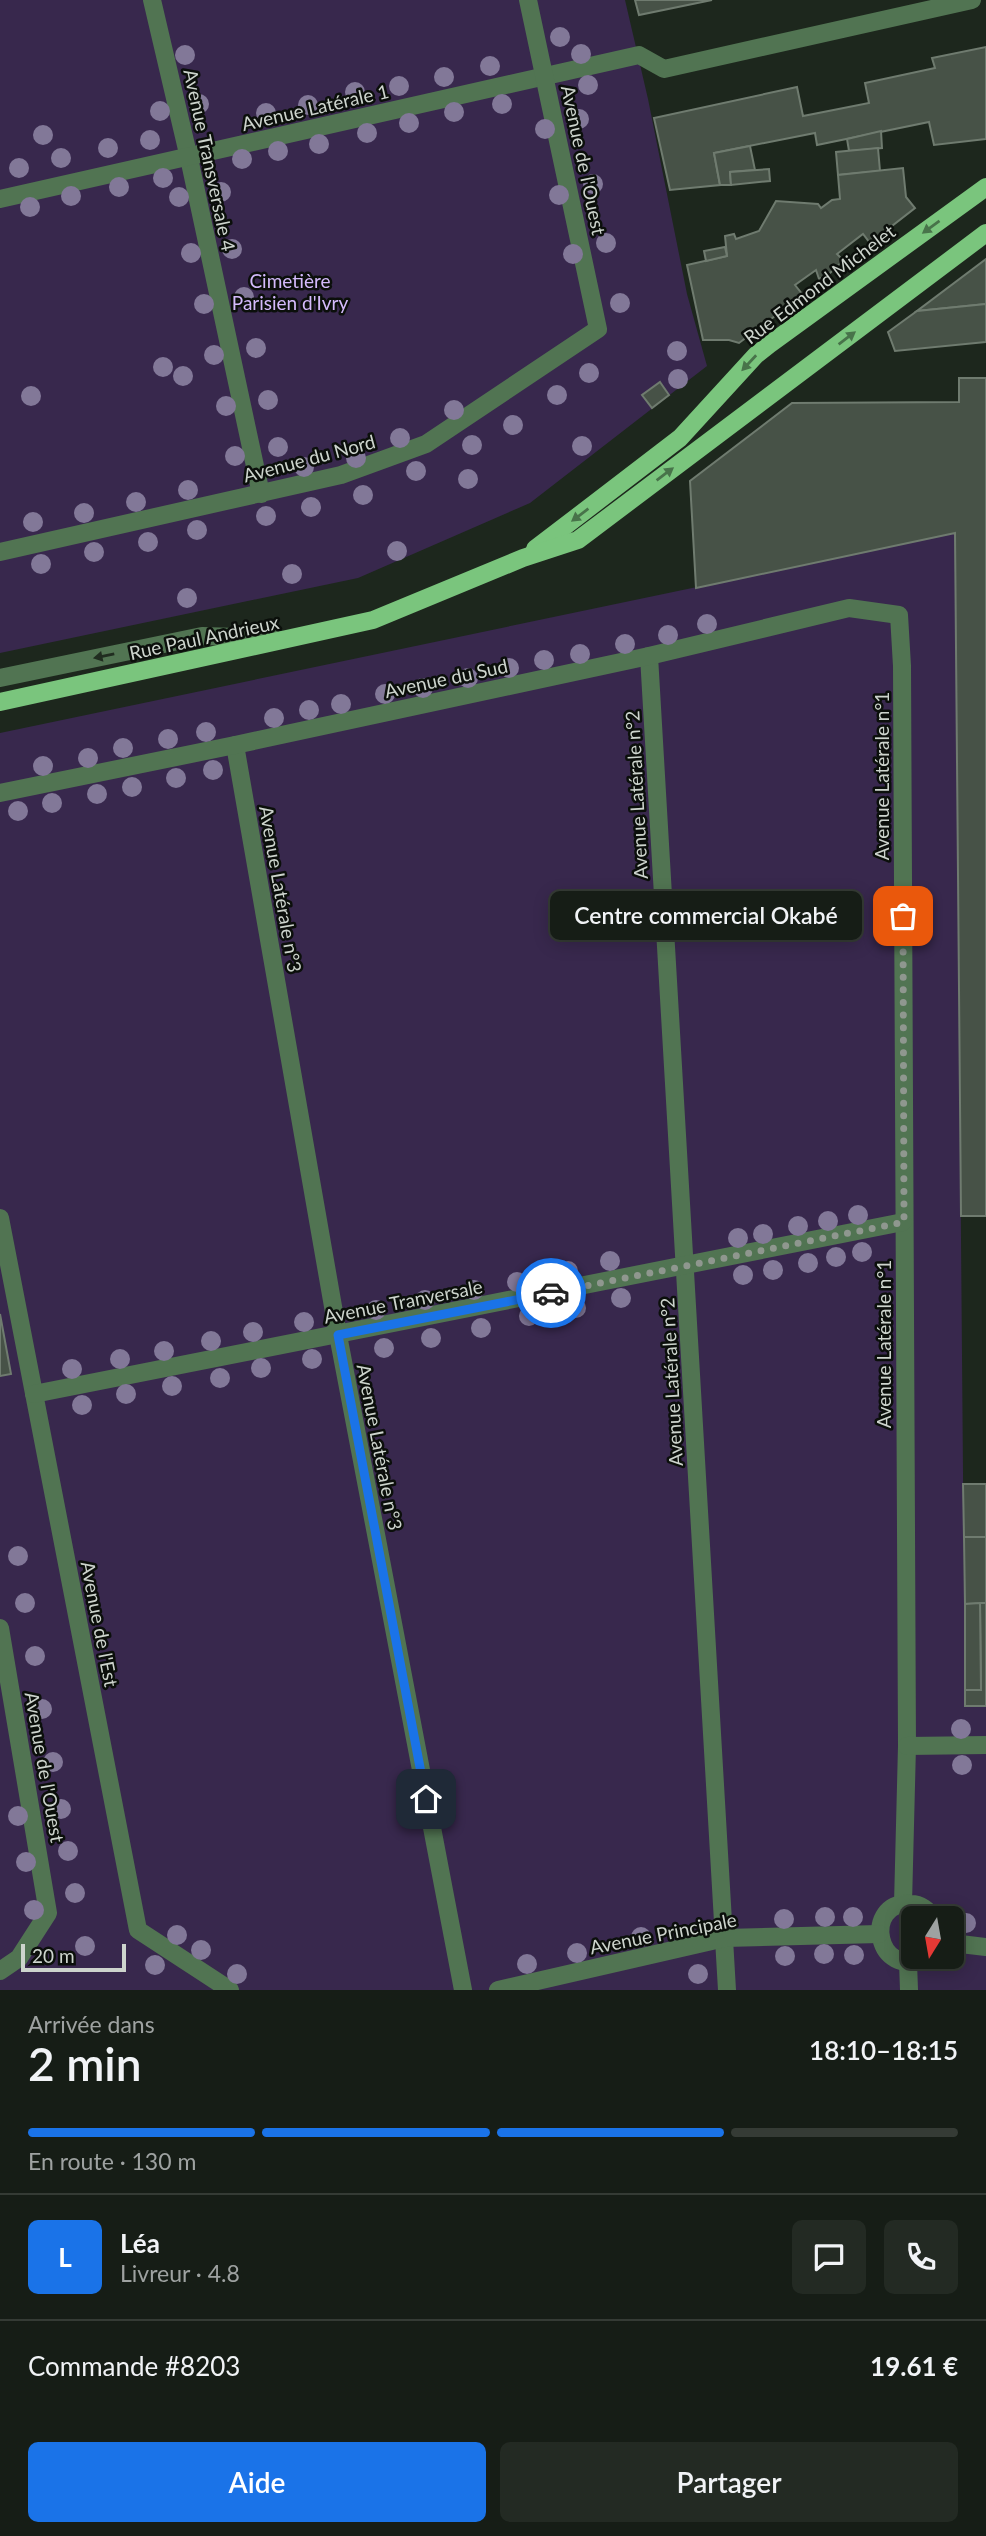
<!DOCTYPE html>
<html lang="fr">
<head>
<meta charset="utf-8">
<style>
  :root { --surface:#161d16; --page:#232a23; --text:#f1f3f6; --muted:#9ea2a1; --line:#353b35; --accent:#1a73e8 }
  body { margin:0; font-family:Lato,sans-serif; background:var(--page); color:var(--text); height:100vh; display:flex; flex-direction:column; font-size:26px; white-space:nowrap }
  * { box-sizing:border-box; margin:0 }
  p { font-size:23px; color:var(--muted) }
  .icon { flex:none; width:38px; height:38px; fill:none; stroke:currentColor; stroke-width:2; stroke-linecap:round; stroke-linejoin:round }
  .map { position:relative; height:1990px; overflow:hidden }
  .drawer { display:flex; flex-direction:column; background:var(--surface); flex:1 }
  .drawer>* { flex:none }
  .needle { width:46px; rotate:191deg }
  .tools { position:absolute; left:901px; top:1906px; display:grid; gap:14px }
  .tools a { display:grid; place-items:center; width:63px; height:63px; border-radius:10px; background:var(--surface); box-shadow:0 4px 18px #0003,0 0 0 2px var(--line); font-size:35px }
  .scale { position:absolute; left:21px; bottom:18px; width:105px; box-sizing:border-box; padding-left:7px; border:4px solid #cdd4cd; border-top:0; font-size:19px; line-height:24px; white-space:nowrap; color:#cdd4cd; -webkit-text-stroke:5px #0b0f0b; paint-order:stroke }
  .pin { position:absolute; display:grid; place-items:center; width:60px; height:60px; color:#fff; margin:-30px; border-radius:14px; box-shadow:0 4px 10px #0006 }
  .courier { position:absolute; display:grid; place-items:center; width:70px; height:70px; margin:-35px; border:5px solid #1a73e8; border-radius:50%; background:#fff; color:#222; box-shadow:0 2px 9px #0007 }
  .bubble { position:absolute; height:49px; border-radius:10px; background:var(--surface); box-shadow:0 4px 18px #0003,0 0 0 2px var(--line); font-size:23px; font-weight:600; line-height:49px; text-align:center }
  .headline em { font-style:normal; font-weight:600 }
  .headline div { display:flex; flex-direction:column-reverse }
  .headline { display:flex; align-items:center; justify-content:space-between; height:119px; padding:0 28px }
  h1 { font-size:46px; font-weight:600; line-height:52px }
  .bar { display:grid; grid-template-columns:repeat(4,1fr); gap:10px 7px; align-content:center; height:84px; padding:0 28px }
  .bar i { height:9px; border-radius:5px; background:var(--line) }
  .bar .active { background:var(--accent) }
  .bar p { grid-column:span 4 }
  .line { display:flex; align-items:center; gap:18px; padding:0 28px; border-top:2px solid var(--line) }
  .line div { flex:1 }
  .round { display:grid; place-items:center; flex:none; width:74px; height:74px; border-radius:10px; background:var(--page) }
  .action { display:flex; gap:14px; margin-top:auto; padding:14px 28px }
  .action a { flex:1; height:80px; border-radius:10px; background:var(--accent); color:#fff; font-size:28px; font-weight:600; line-height:80px; text-align:center }
  .action a+a { background:var(--page); color:var(--text) }
  .map>svg:first-child { display:block }
  .green { fill:#38284d; fill-rule:evenodd }
  .building { fill:#475247; stroke:#6f7b6f; stroke-width:2 }
  .lines { fill:none; stroke-linecap:round; stroke-linejoin:round }
  .minor { stroke:#517452; stroke-width:18 }
  .major { stroke:#7ac57d; stroke-width:18 }
  .tree { fill:#827898 }
  .oneway { fill:#48734a }
  .oneway2 { fill:#202d20 }
  .done { stroke:#8f978f; stroke-width:7; stroke-dasharray:0 12.6 }
  .route { stroke:#1a73e8; stroke-width:9 }
  .labels { text-anchor:middle; dominant-baseline:central; stroke-width:5; stroke-linejoin:round; paint-order:stroke }
  .street-label { font-size:19px; fill:#cdd4cd; stroke:#0b0f0b }
  .park-label { font-size:19px; fill:#d4bafc; stroke:#0b0f0b }
</style>
</head>
<body>
<div class="map">
<svg width="986" height="1990" viewBox="0 0 986 1990">
  <rect width="100%" height="100%" fill="#1d271d"/>
  <g class="green">
    <polygon points="0,0 625,0 648,99 687,294 707,366 530,503 358,578 0,653"/>
    <path d="M955 533 965 1706H986V1990H0V733ZM914 1918H952V1956H914Z"/>
  </g>
  <g class="building">
    <polygon points="635,0 712,0 639,15"/>
    <polygon points="986,47 986,139 934,145 929,122 817,145 815,133 714,153 720,185 670,190 654,118 797,87 803,116 869,103 865,83 935,68 932,58"/>
    <polygon points="881,131 882,148 849,151 847,139"/>
    <polygon points="750,146 755,170 730,172 731,185 720,185 714,153"/>
    <polygon points="878,148 880,171 838,175 836,152"/>
    <polygon points="903,168 906,197 915,208 870,243 863,234 837,254 841,258 846,258 828,275 819,279 816,270 795,285 803,295 739,343 729,340 703,340 687,265 727,256 725,236 734,234 736,239 759,231 776,201 818,204 821,208 832,200 840,199 838,175"/>
    <polygon points="769,169 770,181 731,185 730,172"/>
    <polygon points="725,247 727,256 706,261 704,251"/>
    <polygon points="986,259 986,304 917,311"/>
    <polygon points="986,304 986,342 895,351 888,332 917,311"/>
    <polygon points="959,378 986,378 986,1216 961,1216 955,533 696,588 690,481 792,403 959,402"/>
    <polygon points="660,382 669,395 652,408 642,395"/>
    <polygon points="0,1314 11,1374 0,1376"/>
    <polygon points="963,1484 986,1484 986,1537 964,1537"/>
    <polygon points="964,1537 986,1537 986,1603 965,1604"/>
    <polygon points="980,1603 986,1603 986,1706 965,1706 965,1690 981,1690"/>
    <polygon points="980,1603 981,1690 965,1690 965,1604"/>
  </g>
  <g class="lines">
    <g class="minor">
      <polyline points="152,0 189,158 261,494"/>
      <polyline points="0,199 639,55 664,69 972,0"/>
      <polyline points="0,552 341,475 426,444 598,329 528,0"/>
      <polyline points="649,656 727,1990"/>
      <polyline points="0,678 202,636 275,638"/>
      <polyline points="235,745 338,1335 463,1990"/>
      <polyline points="0,793 235,745 649,656 849,608 899,615 902,666 907,1746 903,1904"/>
      <polyline points="0,1218 138,1930 230,1990"/>
      <polyline points="34,1394 903,1222"/>
      <polyline points="0,1628 48,1913 19,1958 0,1971"/>
      <polyline points="907,1746 986,1745"/>
      <polyline points="952,1943 986,1947"/>
      <path d="M925 1956C877 1983 861 1900 911 1904 920 1904 929 1910 933 1918"/>
      <polyline points="908,1962 909,1990"/>
      <polyline points="498,1990 725,1938 879,1934"/>
    </g>
    <g class="major">
      <polyline points="535,549 680,438 756,355 770,344 986,187"/>
      <polyline points="0,702 373,620 523,558 578,540 986,233"/>
    </g>
  </g>
  <g class="tree">
    <circle cx="560" cy="37" r="10"/>
    <circle cx="581" cy="54" r="10"/>
    <circle cx="185" cy="55" r="10"/>
    <circle cx="490" cy="66" r="10"/>
    <circle cx="444" cy="77" r="10"/>
    <circle cx="588" cy="85" r="10"/>
    <circle cx="399" cy="86" r="10"/>
    <circle cx="355" cy="92" r="10"/>
    <circle cx="199" cy="104" r="10"/>
    <circle cx="502" cy="104" r="10"/>
    <circle cx="308" cy="105" r="10"/>
    <circle cx="160" cy="111" r="10"/>
    <circle cx="454" cy="112" r="10"/>
    <circle cx="266" cy="113" r="10"/>
    <circle cx="579" cy="119" r="10"/>
    <circle cx="409" cy="123" r="10"/>
    <circle cx="545" cy="129" r="10"/>
    <circle cx="367" cy="133" r="10"/>
    <circle cx="43" cy="135" r="10"/>
    <circle cx="150" cy="140" r="10"/>
    <circle cx="319" cy="144" r="10"/>
    <circle cx="108" cy="148" r="10"/>
    <circle cx="278" cy="151" r="10"/>
    <circle cx="61" cy="158" r="10"/>
    <circle cx="242" cy="159" r="10"/>
    <circle cx="19" cy="168" r="10"/>
    <circle cx="163" cy="178" r="10"/>
    <circle cx="593" cy="184" r="10"/>
    <circle cx="119" cy="187" r="10"/>
    <circle cx="221" cy="192" r="10"/>
    <circle cx="559" cy="195" r="10"/>
    <circle cx="71" cy="196" r="10"/>
    <circle cx="179" cy="197" r="10"/>
    <circle cx="30" cy="207" r="10"/>
    <circle cx="606" cy="243" r="10"/>
    <circle cx="232" cy="249" r="10"/>
    <circle cx="191" cy="253" r="10"/>
    <circle cx="573" cy="254" r="10"/>
    <circle cx="244" cy="297" r="10"/>
    <circle cx="620" cy="303" r="10"/>
    <circle cx="204" cy="304" r="10"/>
    <circle cx="256" cy="348" r="10"/>
    <circle cx="677" cy="351" r="10"/>
    <circle cx="214" cy="355" r="10"/>
    <circle cx="163" cy="367" r="10"/>
    <circle cx="589" cy="373" r="10"/>
    <circle cx="183" cy="376" r="10"/>
    <circle cx="678" cy="379" r="10"/>
    <circle cx="557" cy="395" r="10"/>
    <circle cx="31" cy="396" r="10"/>
    <circle cx="268" cy="400" r="10"/>
    <circle cx="226" cy="406" r="10"/>
    <circle cx="454" cy="410" r="10"/>
    <circle cx="513" cy="425" r="10"/>
    <circle cx="400" cy="438" r="10"/>
    <circle cx="472" cy="445" r="10"/>
    <circle cx="582" cy="446" r="10"/>
    <circle cx="278" cy="447" r="10"/>
    <circle cx="235" cy="456" r="10"/>
    <circle cx="356" cy="458" r="10"/>
    <circle cx="304" cy="467" r="10"/>
    <circle cx="416" cy="471" r="10"/>
    <circle cx="468" cy="479" r="10"/>
    <circle cx="188" cy="490" r="10"/>
    <circle cx="363" cy="495" r="10"/>
    <circle cx="136" cy="502" r="10"/>
    <circle cx="311" cy="507" r="10"/>
    <circle cx="84" cy="513" r="10"/>
    <circle cx="266" cy="516" r="10"/>
    <circle cx="33" cy="522" r="10"/>
    <circle cx="197" cy="530" r="10"/>
    <circle cx="148" cy="542" r="10"/>
    <circle cx="397" cy="551" r="10"/>
    <circle cx="94" cy="552" r="10"/>
    <circle cx="41" cy="564" r="10"/>
    <circle cx="292" cy="574" r="10"/>
    <circle cx="187" cy="598" r="10"/>
    <circle cx="707" cy="624" r="10"/>
    <circle cx="668" cy="635" r="10"/>
    <circle cx="625" cy="644" r="10"/>
    <circle cx="580" cy="654" r="10"/>
    <circle cx="544" cy="660" r="10"/>
    <circle cx="509" cy="668" r="10"/>
    <circle cx="468" cy="678" r="10"/>
    <circle cx="423" cy="688" r="10"/>
    <circle cx="385" cy="694" r="10"/>
    <circle cx="341" cy="704" r="10"/>
    <circle cx="309" cy="710" r="10"/>
    <circle cx="274" cy="718" r="10"/>
    <circle cx="206" cy="732" r="10"/>
    <circle cx="168" cy="739" r="10"/>
    <circle cx="123" cy="748" r="10"/>
    <circle cx="88" cy="758" r="10"/>
    <circle cx="43" cy="766" r="10"/>
    <circle cx="213" cy="770" r="10"/>
    <circle cx="176" cy="778" r="10"/>
    <circle cx="132" cy="787" r="10"/>
    <circle cx="97" cy="794" r="10"/>
    <circle cx="52" cy="803" r="10"/>
    <circle cx="18" cy="811" r="10"/>
    <circle cx="858" cy="1215" r="10"/>
    <circle cx="828" cy="1221" r="10"/>
    <circle cx="798" cy="1226" r="10"/>
    <circle cx="763" cy="1234" r="10"/>
    <circle cx="738" cy="1238" r="10"/>
    <circle cx="862" cy="1252" r="10"/>
    <circle cx="836" cy="1257" r="10"/>
    <circle cx="610" cy="1261" r="10"/>
    <circle cx="808" cy="1263" r="10"/>
    <circle cx="773" cy="1270" r="10"/>
    <circle cx="568" cy="1271" r="10"/>
    <circle cx="743" cy="1275" r="10"/>
    <circle cx="517" cy="1282" r="10"/>
    <circle cx="474" cy="1290" r="10"/>
    <circle cx="621" cy="1298" r="10"/>
    <circle cx="425" cy="1300" r="10"/>
    <circle cx="576" cy="1308" r="10"/>
    <circle cx="376" cy="1310" r="10"/>
    <circle cx="529" cy="1316" r="10"/>
    <circle cx="304" cy="1322" r="10"/>
    <circle cx="481" cy="1328" r="10"/>
    <circle cx="253" cy="1332" r="10"/>
    <circle cx="431" cy="1338" r="10"/>
    <circle cx="211" cy="1341" r="10"/>
    <circle cx="384" cy="1348" r="10"/>
    <circle cx="164" cy="1351" r="10"/>
    <circle cx="120" cy="1359" r="10"/>
    <circle cx="312" cy="1359" r="10"/>
    <circle cx="261" cy="1368" r="10"/>
    <circle cx="72" cy="1369" r="10"/>
    <circle cx="220" cy="1378" r="10"/>
    <circle cx="172" cy="1386" r="10"/>
    <circle cx="126" cy="1394" r="10"/>
    <circle cx="82" cy="1405" r="10"/>
    <circle cx="18" cy="1556" r="10"/>
    <circle cx="25" cy="1603" r="10"/>
    <circle cx="35" cy="1656" r="10"/>
    <circle cx="42" cy="1709" r="10"/>
    <circle cx="961" cy="1729" r="10"/>
    <circle cx="53" cy="1762" r="10"/>
    <circle cx="962" cy="1765" r="10"/>
    <circle cx="61" cy="1809" r="10"/>
    <circle cx="18" cy="1816" r="10"/>
    <circle cx="68" cy="1851" r="10"/>
    <circle cx="26" cy="1862" r="10"/>
    <circle cx="75" cy="1893" r="10"/>
    <circle cx="34" cy="1910" r="10"/>
    <circle cx="825" cy="1917" r="10"/>
    <circle cx="853" cy="1917" r="10"/>
    <circle cx="784" cy="1919" r="10"/>
    <circle cx="966" cy="1923" r="10"/>
    <circle cx="177" cy="1935" r="10"/>
    <circle cx="641" cy="1937" r="10"/>
    <circle cx="85" cy="1946" r="10"/>
    <circle cx="201" cy="1950" r="10"/>
    <circle cx="577" cy="1953" r="10"/>
    <circle cx="824" cy="1954" r="10"/>
    <circle cx="854" cy="1955" r="10"/>
    <circle cx="785" cy="1956" r="10"/>
    <circle cx="527" cy="1964" r="10"/>
    <circle cx="155" cy="1965" r="10"/>
    <circle cx="237" cy="1974" r="10"/>
    <circle cx="698" cy="1974" r="10"/>
  </g>
  <defs><path id="oneway-solid" d="M-6-.8H1V-3.2L6.5 0L1 3.2V.8H-6Z" transform="scale(1.75)"/></defs>
  <g class="oneway">
    <use href="#oneway-solid" transform="translate(931 227) rotate(144)"/>
    <use href="#oneway-solid" transform="translate(847 338) rotate(-37)"/>
    <use href="#oneway-solid" transform="translate(749 363) rotate(133)"/>
    <use href="#oneway-solid" transform="translate(665 474) rotate(-37)"/>
    <use href="#oneway-solid" transform="translate(580 515) rotate(143)"/>
  </g>
  <use class="oneway2" href="#oneway-solid" transform="translate(104 656) rotate(168)"/>
  <g class="lines">
    <polyline class="done" points="551,1293 904,1222 903,916"/>
    <polyline class="route" points="426,1799 338,1335 551,1293"/>
  </g>
  <g class="labels">
    <g class="street-label">
      <text transform="translate(315 107) rotate(-13)">Avenue Latérale 1</text>
      <text transform="translate(210 160) rotate(78)">Avenue Transversale 4</text>
      <text transform="translate(584 160) rotate(78)">Avenue de l'Ouest</text>
      <text transform="translate(819 284) rotate(-37)">Rue Edmond Michelet</text>
      <text transform="translate(309 458) rotate(-15)">Avenue du Nord</text>
      <text transform="translate(204 637) rotate(-12)">Rue Paul Andrieux</text>
      <text transform="translate(446 678) rotate(-12)">Avenue du Sud</text>
      <text transform="translate(881 776) rotate(-90)">Avenue Latérale n°1</text>
      <text transform="translate(636 795) rotate(-93)">Avenue Latérale n°2</text>
      <text transform="translate(281 889) rotate(80)">Avenue Latérale n°3</text>
      <text transform="translate(403 1301) rotate(-11)">Avenue Tranversale</text>
      <text transform="translate(883 1344) rotate(-90)">Avenue Latérale n°1</text>
      <text transform="translate(671 1382) rotate(-93)">Avenue Latérale n°2</text>
      <text transform="translate(380 1447) rotate(79)">Avenue Latérale n°3</text>
      <text transform="translate(100 1624) rotate(79)">Avenue de l'Est</text>
      <text transform="translate(45 1767) rotate(80)">Avenue de l'Ouest</text>
      <text transform="translate(663 1933) rotate(-11)">Avenue Principale</text>
    </g>
    <g class="park-label">
      <text x="290" y="280">Cimetière<tspan x="290" dy="22">Parisien d'Ivry</tspan></text>
    </g>
  </g>
</svg>
<div class="tools">
<a><svg class="needle" viewBox="-14 -14 28 28"><path d="M0-13l5 13h-10z" fill="#e53935"/><path d="M0 13l5-13h-10z" fill="#9ea2a1"/></svg></a>
</div>
<div class="scale">20 m</div>
<div class="pin" style="left:903px;top:916px;background:#ea580c"><svg class="icon" aria-label="bag" viewBox="0 0 24 24"><path d="M5 8h14l-1 12H6zM9 8a3 3 0 0 1 6 0"/></svg></div>
<div class="pin" style="left:426px;top:1799px;background:#1f2937"><svg class="icon" aria-label="home" viewBox="0 0 24 24"><path d="M3 11l9-7 9 7M6 9v11h12V9"/></svg></div>
<div class="courier" style="left:551px;top:1293px"><svg class="icon" aria-label="car" viewBox="0 0 24 24"><path d="M5 17H2v-5l4-1 3-4h7l3 4 3 1v5h-3M9 17h6M6 11h13"/><circle cx="7" cy="17" r="2"/><circle cx="17" cy="17" r="2"/></svg></div>
<div class="bubble" style="left:550px;top:891px;width:312px">Centre commercial Okabé</div>
</div>
<section class="drawer">
<div class="headline"><div><h1>2 min</h1><p>Arrivée dans</p></div><em>18:10–18:15</em></div>
<div class="bar"><i class="active"></i><i class="active"></i><i class="active"></i><i></i><p>En route · 130 m</p></div>
<div class="line" style="height:126px"><b class="round" style="background:var(--accent);color:#fff">L</b><div><b>Léa</b><p>Livreur · 4.8</p></div><a class="round"><svg class="icon" aria-label="chat" viewBox="0 0 24 24"><path d="M4 5h16v11H9l-5 4z"/></svg></a><a class="round"><svg class="icon" aria-label="phone" viewBox="0 0 24 24"><path d="M5 4h4l2 5-3 2q2 4 5 5l2-3 5 2v4C11 20 4 13 5 4z"/></svg></a></div>
<div class="line" style="height:91px"><div>Commande #8203</div><b>19.61 €</b></div>
<div class="action"><a>Aide</a><a>Partager</a></div>
</section>
</body>
</html>
